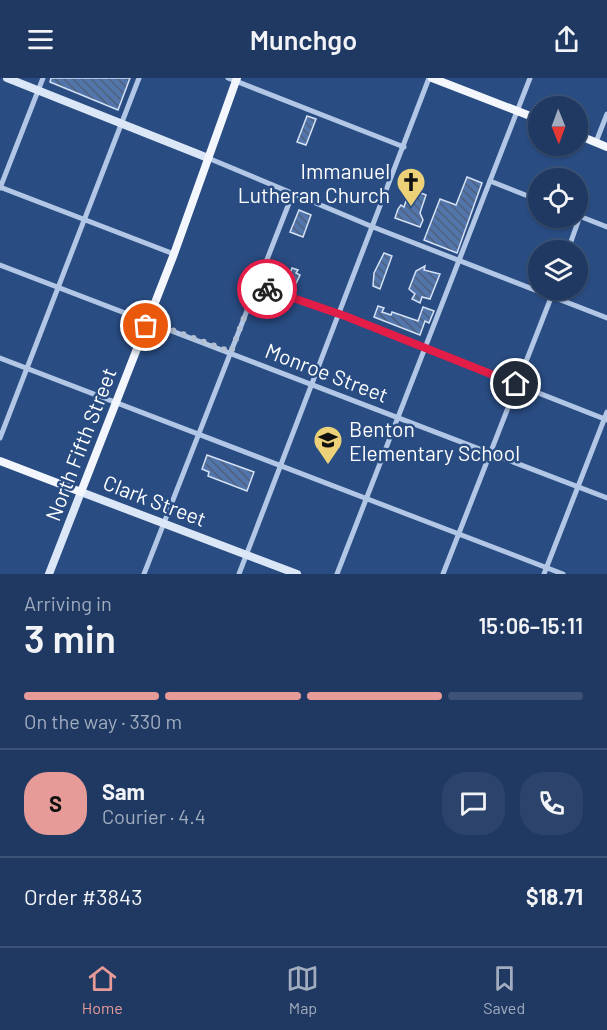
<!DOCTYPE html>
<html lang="en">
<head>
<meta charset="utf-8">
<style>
  :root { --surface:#1f3962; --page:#2c446b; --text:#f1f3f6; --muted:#a1acbe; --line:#3c5377; --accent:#e69b98 }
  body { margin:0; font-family:Barlow,sans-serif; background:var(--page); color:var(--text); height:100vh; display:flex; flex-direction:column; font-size:22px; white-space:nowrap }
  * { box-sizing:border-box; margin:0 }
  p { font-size:20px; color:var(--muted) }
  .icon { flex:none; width:33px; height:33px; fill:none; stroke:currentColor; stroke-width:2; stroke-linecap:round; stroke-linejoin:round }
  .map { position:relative; height:496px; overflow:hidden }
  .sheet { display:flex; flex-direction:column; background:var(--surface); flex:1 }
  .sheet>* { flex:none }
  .needle { width:39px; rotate:179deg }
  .buttons { position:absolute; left:528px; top:18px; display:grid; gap:12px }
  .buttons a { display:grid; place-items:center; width:60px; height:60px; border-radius:50%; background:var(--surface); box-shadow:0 2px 4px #0004,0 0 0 2px var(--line); font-size:30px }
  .pin { position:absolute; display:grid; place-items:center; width:51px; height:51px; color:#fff; margin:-26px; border:3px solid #fff; border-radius:50%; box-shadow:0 2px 6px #0007 }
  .courier { position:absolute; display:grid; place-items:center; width:60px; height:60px; margin:-30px; border:4px solid #e11d48; border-radius:50%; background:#fff; color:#222; box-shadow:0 2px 8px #0007 }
  .overview em { font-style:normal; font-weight:600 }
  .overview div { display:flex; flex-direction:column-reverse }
  .overview { display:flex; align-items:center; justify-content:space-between; height:102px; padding:0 24px }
  h1 { font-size:39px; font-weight:600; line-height:45px }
  .bar { display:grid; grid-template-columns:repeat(4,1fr); gap:9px 6px; align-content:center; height:72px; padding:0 24px }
  .bar i { height:8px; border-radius:4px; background:var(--line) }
  .bar .active { background:var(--accent) }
  .bar p { grid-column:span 4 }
  .line { display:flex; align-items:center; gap:15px; padding:0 24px; border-top:2px solid var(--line) }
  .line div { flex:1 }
  .round { display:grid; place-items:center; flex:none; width:63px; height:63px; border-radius:24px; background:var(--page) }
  header { display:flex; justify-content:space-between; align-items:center; height:78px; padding:0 24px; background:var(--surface); font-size:27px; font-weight:600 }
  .tab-bar { display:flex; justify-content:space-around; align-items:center; height:84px; border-top:2px solid var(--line); background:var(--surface); font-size:16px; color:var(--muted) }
  .tab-bar a { display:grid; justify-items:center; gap:3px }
  .tab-bar .active { color:var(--accent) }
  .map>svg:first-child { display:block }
  .building { fill:url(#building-back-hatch); stroke:#d5e2f5; stroke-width:1.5 }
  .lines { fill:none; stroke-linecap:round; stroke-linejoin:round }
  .street { stroke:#b2c7e6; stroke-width:5 }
  .secondary { stroke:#dbe6f6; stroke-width:8 }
  .primary { stroke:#f3f7fd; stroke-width:8 }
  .done { stroke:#b4c0d3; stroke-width:6; stroke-dasharray:0 10.8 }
  .route { stroke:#e11d48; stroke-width:8 }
  .labels { text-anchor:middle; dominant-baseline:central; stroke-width:5; stroke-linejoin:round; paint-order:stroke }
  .poi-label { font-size:21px; fill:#fff; stroke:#294c82; text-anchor:end }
  .street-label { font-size:21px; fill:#fff; stroke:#294c82 }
</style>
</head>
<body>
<header><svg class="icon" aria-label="menu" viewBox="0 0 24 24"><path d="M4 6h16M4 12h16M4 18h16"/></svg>Munchgo<svg class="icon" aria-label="share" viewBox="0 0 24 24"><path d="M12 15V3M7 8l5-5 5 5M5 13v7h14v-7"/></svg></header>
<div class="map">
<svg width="607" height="496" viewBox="0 0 607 496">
  <defs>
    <pattern id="building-back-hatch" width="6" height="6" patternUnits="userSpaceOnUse" patternTransform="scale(1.5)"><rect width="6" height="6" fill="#5275ab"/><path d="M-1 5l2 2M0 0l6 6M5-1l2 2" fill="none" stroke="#4f607c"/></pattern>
  </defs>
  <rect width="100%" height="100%" fill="#294c82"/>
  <g class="building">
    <polygon points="51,0 130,0 118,32 50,4"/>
    <polygon points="307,38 316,41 306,67 297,64"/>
    <polygon points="467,99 482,105 457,175 424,162 440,121 456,127"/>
    <polygon points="410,111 426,117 420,135 423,142 420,149 395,140 398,131 401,127 404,129"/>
    <polygon points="299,132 311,137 303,159 290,154"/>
    <polygon points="384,175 392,178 380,211 373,208 374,195"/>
    <polygon points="425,188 424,192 440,196 430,221 422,219 420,225 412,221 415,216 409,211 416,193"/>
    <polygon points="292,190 298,192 296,195 300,197 294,210 286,206"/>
    <polygon points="378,228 384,230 382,234 391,237 392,234 418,243 423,229 434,233 429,245 425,243 420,257 374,239"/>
    <polygon points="207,377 254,394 247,413 208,398 209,394 202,391"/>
  </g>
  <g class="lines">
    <g class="street">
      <polyline points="228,0 404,69"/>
      <polyline points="596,64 607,36"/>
      <polyline points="208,80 373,149 607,240"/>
      <polyline points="490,103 538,122"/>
      <polyline points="0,109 174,176"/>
      <polyline points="0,110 43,0"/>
      <polyline points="579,138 607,149"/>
      <polyline points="568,172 580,138"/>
      <polyline points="0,187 607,420"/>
      <polyline points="256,208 338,236 607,342"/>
      <polyline points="0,280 563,496"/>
      <polyline points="0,360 139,0"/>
      <polyline points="144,496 293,115"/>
      <polyline points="239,496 429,0"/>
      <polyline points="337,496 530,0"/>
      <polyline points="443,496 554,212"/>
      <polyline points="544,496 607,334"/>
    </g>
    <g class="secondary">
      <polyline points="7,0 208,80"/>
      <polyline points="49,496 81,414 297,496"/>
    </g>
    <g class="primary">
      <polyline points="432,0 538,41"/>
      <polyline points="578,57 607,69"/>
      <polyline points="0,383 81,414 174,176 237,0"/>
    </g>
  </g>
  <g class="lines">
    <polyline class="done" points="146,248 148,243 231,274 256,208 267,211"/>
    <polyline class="route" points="267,211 345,238 516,306"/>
  </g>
  <defs>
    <g id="church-pin" transform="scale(1.5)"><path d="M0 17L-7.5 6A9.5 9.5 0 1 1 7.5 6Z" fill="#edd179" stroke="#294c82"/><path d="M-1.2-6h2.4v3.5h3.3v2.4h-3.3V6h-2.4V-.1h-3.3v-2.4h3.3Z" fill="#111"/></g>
    <g id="school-pin" transform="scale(1.5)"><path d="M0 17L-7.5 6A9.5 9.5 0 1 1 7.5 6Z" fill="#edd179" stroke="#294c82"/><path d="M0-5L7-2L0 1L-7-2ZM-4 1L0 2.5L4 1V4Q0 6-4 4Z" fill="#111"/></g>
  </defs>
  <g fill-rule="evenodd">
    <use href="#church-pin" x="411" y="104"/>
    <use href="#school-pin" x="328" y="362"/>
  </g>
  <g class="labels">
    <g class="poi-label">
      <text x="390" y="92">Immanuel<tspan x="390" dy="24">Lutheran Church</tspan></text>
      <text x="349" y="350" text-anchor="start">Benton<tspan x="349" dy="24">Elementary School</tspan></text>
    </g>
    <g class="street-label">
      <text transform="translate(327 294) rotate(21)">Monroe Street</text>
      <text transform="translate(80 366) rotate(-69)">North Fifth Street</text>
      <text transform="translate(155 422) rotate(21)">Clark Street</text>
    </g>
  </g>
</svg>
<div class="buttons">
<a><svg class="needle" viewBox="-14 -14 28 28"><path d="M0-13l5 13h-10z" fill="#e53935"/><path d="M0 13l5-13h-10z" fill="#a1acbe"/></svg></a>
<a><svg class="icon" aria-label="locate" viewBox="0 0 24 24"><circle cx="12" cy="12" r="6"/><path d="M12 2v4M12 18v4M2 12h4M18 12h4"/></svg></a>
<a><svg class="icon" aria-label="layers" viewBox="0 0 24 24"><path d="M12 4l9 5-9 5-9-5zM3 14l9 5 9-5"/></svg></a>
</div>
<div class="pin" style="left:146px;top:248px;background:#ea580c"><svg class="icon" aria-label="bag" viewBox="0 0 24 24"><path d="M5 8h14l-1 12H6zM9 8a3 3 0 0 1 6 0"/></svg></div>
<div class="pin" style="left:516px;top:306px;background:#1f2937"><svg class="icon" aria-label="home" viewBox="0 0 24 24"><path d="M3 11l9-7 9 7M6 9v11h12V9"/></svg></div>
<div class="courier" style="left:267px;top:211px"><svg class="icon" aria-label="bike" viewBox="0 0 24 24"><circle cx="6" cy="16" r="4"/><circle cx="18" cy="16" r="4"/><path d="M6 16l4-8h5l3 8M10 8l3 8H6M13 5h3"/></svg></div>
</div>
<section class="sheet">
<div class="overview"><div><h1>3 min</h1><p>Arriving in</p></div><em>15:06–15:11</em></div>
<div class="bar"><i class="active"></i><i class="active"></i><i class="active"></i><i></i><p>On the way · 330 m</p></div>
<div class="line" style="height:108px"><b class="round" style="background:var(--accent);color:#111">S</b><div><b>Sam</b><p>Courier · 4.4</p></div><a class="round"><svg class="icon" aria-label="chat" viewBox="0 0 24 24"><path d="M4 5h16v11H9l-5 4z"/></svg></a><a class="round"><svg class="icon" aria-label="phone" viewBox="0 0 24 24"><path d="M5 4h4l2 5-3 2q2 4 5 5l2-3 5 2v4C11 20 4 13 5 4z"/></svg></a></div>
<div class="line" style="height:78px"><div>Order #3843</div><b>$18.71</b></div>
</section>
<nav class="tab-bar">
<a class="active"><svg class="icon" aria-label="home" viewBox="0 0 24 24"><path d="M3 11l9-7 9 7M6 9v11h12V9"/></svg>Home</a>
<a><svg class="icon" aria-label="map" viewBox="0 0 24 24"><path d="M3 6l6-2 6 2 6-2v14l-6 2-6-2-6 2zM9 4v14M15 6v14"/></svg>Map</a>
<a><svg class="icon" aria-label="saved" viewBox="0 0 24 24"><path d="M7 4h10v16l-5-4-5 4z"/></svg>Saved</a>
</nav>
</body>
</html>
